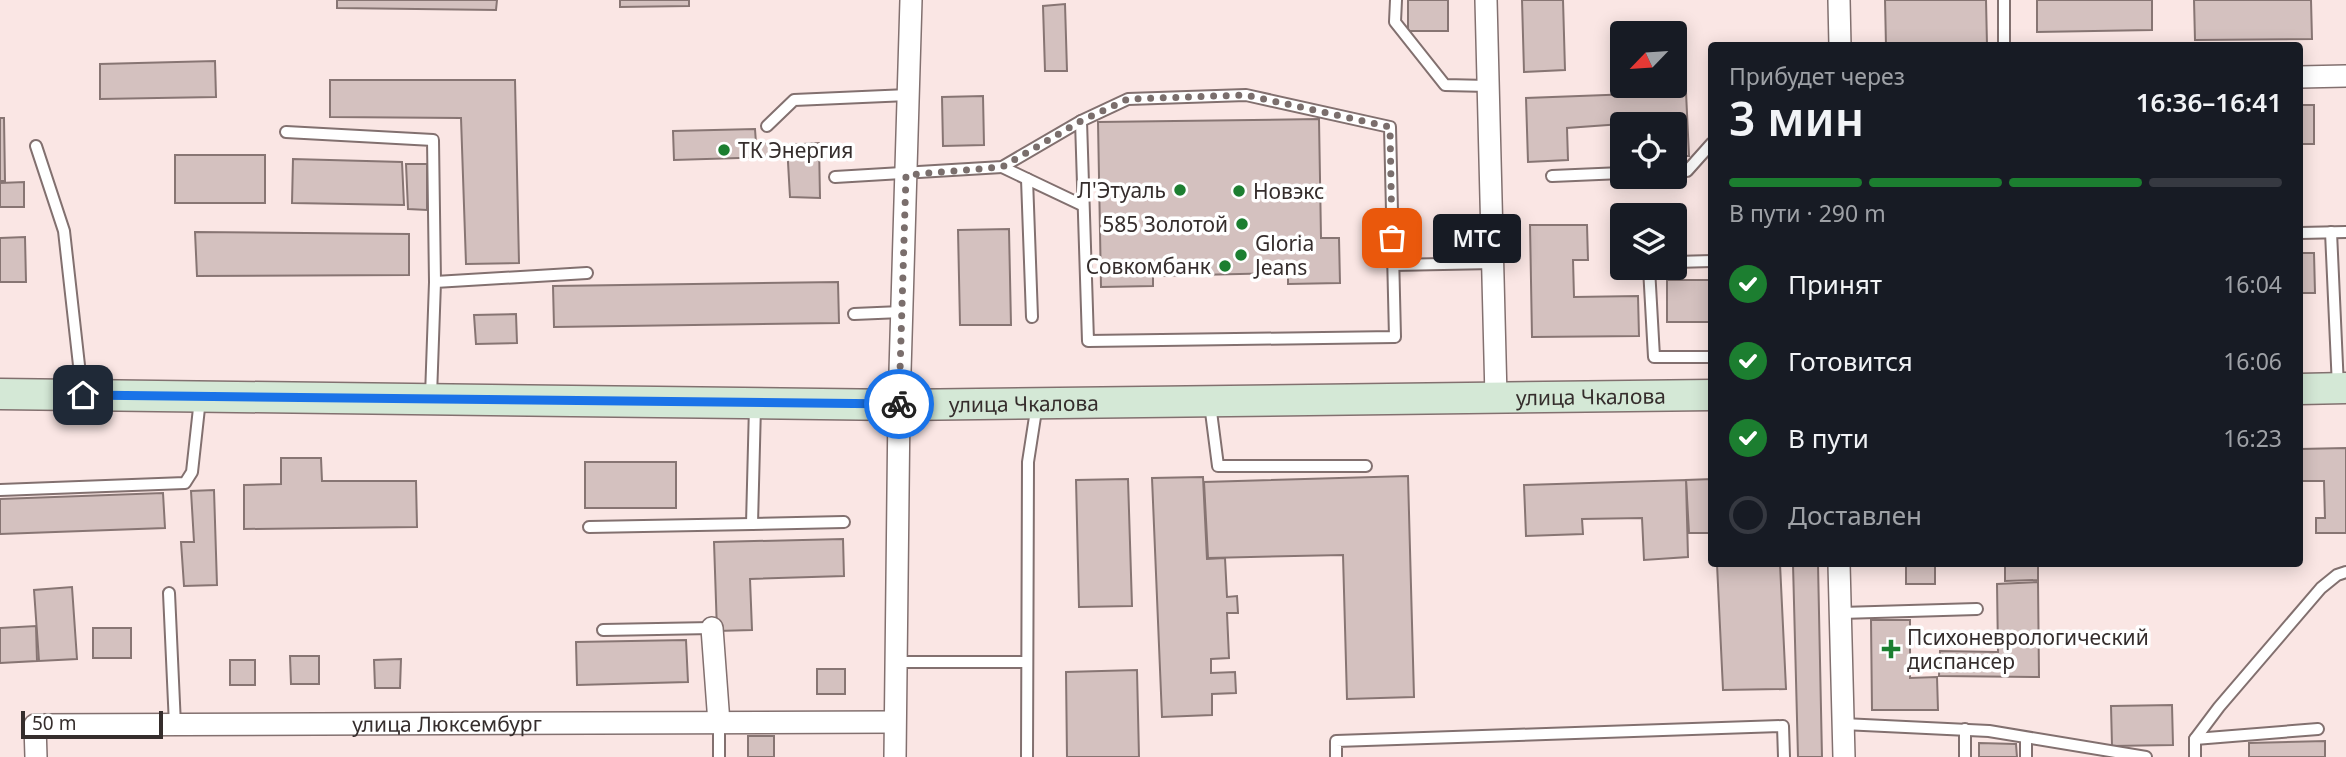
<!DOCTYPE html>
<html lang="ru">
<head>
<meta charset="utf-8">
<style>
  :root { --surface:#171b24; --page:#20242c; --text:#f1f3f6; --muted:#9ea1a6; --line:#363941; --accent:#1c7e30 }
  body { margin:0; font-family:"Noto Sans",sans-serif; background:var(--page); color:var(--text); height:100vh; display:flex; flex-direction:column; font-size:26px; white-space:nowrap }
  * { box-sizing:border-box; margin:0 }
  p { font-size:23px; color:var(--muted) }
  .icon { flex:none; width:38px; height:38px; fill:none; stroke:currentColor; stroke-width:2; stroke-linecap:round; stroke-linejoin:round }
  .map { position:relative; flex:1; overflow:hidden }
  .sheet { position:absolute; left:1708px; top:42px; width:595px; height:525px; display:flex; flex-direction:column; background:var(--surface); border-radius:7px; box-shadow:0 4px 18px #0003 }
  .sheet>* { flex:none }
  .needle { width:46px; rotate:245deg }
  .fabs { position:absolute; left:1610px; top:21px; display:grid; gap:14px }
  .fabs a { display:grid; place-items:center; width:77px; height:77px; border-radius:7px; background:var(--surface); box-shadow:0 4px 18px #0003; font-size:35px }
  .scale { position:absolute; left:21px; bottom:18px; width:142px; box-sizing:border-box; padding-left:7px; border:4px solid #352d2c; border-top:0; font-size:19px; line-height:24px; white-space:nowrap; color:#352d2c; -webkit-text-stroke:5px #fff; paint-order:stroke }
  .pin { position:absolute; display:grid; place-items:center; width:60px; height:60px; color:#fff; margin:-30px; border-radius:14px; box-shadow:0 4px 10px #0006 }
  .courier { position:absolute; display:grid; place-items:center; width:70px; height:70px; margin:-35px; border:5px solid #1a73e8; border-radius:50%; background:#fff; color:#222; box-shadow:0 2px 9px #0007 }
  .bubble { position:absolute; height:49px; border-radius:7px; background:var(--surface); box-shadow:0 4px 18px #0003; font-size:23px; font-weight:600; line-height:49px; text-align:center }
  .overview em { font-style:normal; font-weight:600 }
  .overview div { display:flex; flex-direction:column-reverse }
  .overview { display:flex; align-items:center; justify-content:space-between; height:119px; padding:0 21px }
  h1 { font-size:46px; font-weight:600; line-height:52px }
  .bar { display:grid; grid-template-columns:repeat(4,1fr); gap:10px 7px; align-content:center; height:84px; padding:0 21px }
  .bar i { height:9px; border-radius:5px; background:var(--line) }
  .bar .current { background:var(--accent) }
  .bar p { grid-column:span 4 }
  ol { padding:0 21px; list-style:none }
  li { display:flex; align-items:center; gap:21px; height:77px }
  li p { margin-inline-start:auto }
  li .icon { padding:7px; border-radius:50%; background:var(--accent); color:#fff; stroke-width:4 }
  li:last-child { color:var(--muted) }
  li i { width:38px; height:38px; border:4px solid var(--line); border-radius:50% }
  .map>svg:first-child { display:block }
  .building { fill:#d4c1bf; stroke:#877573; stroke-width:2 }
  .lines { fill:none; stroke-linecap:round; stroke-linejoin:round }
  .lane-casing { stroke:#82706f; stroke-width:14 }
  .street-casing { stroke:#82706f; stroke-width:24 }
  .secondary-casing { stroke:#82706f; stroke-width:33 }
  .lane { stroke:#fff; stroke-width:10 }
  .street { stroke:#fff; stroke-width:21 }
  .secondary { stroke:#d4e8d6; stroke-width:30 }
  .done { stroke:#7a6e6c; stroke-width:7; stroke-dasharray:0 12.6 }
  .route { stroke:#1a73e8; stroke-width:9 }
  .poi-dot { fill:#1c7e30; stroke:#fff; stroke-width:2.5 }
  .labels { text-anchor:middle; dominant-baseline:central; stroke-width:7; stroke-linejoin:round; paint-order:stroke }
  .poi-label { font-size:21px; fill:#352d2c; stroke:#fff; text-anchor:start }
  .street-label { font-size:21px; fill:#352d2c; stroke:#fff }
</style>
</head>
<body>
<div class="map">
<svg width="2346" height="757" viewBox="0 0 2346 757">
  <rect width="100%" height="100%" fill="#fae6e4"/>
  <g class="building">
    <polygon points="337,0 497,0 496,10 337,8"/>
    <polygon points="620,0 689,0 689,6 620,7"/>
    <rect x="1408" y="0" width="40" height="31"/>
    <polygon points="1522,0 1563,0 1565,70 1524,72"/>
    <polygon points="1885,0 1986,0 1987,45 1886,46"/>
    <polygon points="2037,0 2152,0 2152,30 2037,32"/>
    <polygon points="2194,0 2311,0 2312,39 2195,40"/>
    <polygon points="1065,4 1067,71 1045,71 1043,6"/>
    <polygon points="215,61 216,97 100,99 100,64"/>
    <polygon points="330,80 515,80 519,263 466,264 461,118 330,117"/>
    <polygon points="1686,92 1689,156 1675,156 1675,124 1622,124 1567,128 1568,160 1528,162 1526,98"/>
    <polygon points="983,96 984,145 943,146 942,97"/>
    <rect x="2300" y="105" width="14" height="39"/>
    <polygon points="0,118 4,118 5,181 0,181"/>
    <polygon points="1319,119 1321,238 1339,238 1340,283 1288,284 1288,273 1153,276 1153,286 1101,287 1098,122"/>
    <polygon points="755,129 756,143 774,143 775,157 674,160 673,131"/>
    <polygon points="819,143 820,198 790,197 787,145"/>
    <rect x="175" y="155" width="90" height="48"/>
    <polygon points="293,159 402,162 404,205 292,203"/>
    <polygon points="406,164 427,164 427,210 408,209"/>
    <polygon points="24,182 24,207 0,207 0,183"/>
    <polygon points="1530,225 1587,225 1588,260 1573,260 1574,297 1638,296 1639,336 1532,337"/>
    <polygon points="1009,229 1011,325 960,325 958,230"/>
    <polygon points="195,232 409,234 409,275 197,276"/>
    <polygon points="25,237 26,282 0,282 0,238"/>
    <polygon points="2300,253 2314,253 2315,293 2300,293"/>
    <rect x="1667" y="280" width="45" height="42"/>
    <polygon points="838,282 839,323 554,327 553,286"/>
    <polygon points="516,314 517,343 476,344 474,315"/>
    <polygon points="2346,448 2346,533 2316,533 2316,518 2325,518 2324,481 2300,481 2300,449"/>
    <polygon points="281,458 321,458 322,481 416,481 417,527 244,529 244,485 281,484"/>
    <rect x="585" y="462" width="91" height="46"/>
    <polygon points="1408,476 1414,697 1347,699 1343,555 1208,558 1204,482"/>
    <polygon points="1203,477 1207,559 1225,558 1227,597 1237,596 1238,613 1227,613 1229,658 1211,659 1211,673 1235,672 1236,693 1212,694 1212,715 1162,717 1152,478"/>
    <polygon points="1128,479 1132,606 1079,607 1076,480"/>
    <polygon points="1712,479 1712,533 1689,533 1686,480"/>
    <polygon points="1686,480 1688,557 1644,560 1642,518 1582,519 1583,534 1526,536 1524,485"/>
    <polygon points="214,490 217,585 184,586 181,542 194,542 191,491"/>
    <polygon points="163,493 165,528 0,534 0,499"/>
    <polygon points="843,539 844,576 750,579 752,630 717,631 714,542"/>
    <polygon points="1717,564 1780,564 1786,689 1723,690"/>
    <polygon points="1793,564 1818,564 1822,757 1798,757"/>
    <rect x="1906" y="564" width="29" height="20"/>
    <polygon points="2005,564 2038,564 2038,580 2005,581"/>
    <polygon points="2038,582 2039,677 1939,676 1940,651 1998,652 1997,584"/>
    <polygon points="72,587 77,659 39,661 34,590"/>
    <polygon points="1871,620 1910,620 1910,678 1937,677 1938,710 1872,710"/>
    <polygon points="36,626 37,661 0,663 0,628"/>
    <rect x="93" y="628" width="38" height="30"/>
    <polygon points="686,640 688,682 577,685 576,642"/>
    <polygon points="290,656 319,656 319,684 291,684"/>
    <polygon points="401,659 400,688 375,688 374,660"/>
    <rect x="230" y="660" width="25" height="25"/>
    <rect x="817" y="669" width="28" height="25"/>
    <polygon points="1137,670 1139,757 1067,757 1066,672"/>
    <polygon points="2172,705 2173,745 2112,746 2111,706"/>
    <rect x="748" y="736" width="26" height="21"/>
    <polygon points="2325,741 2325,757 2249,757 2249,743"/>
    <polygon points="1979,743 2016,744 2017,757 1979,757"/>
  </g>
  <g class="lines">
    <g class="lane-casing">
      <g id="lane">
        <polyline points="1396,0 1395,22 1445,85 1488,86"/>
        <polyline points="2004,0 2004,46"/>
        <polygon points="1246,95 1390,127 1395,337 1088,341 1081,121 1128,99"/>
        <polyline points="767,126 794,100 908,95"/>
        <polyline points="286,132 433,140 435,282"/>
        <polyline points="36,146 64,231 82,392"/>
        <polyline points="1002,167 1082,205"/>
        <polyline points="1675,171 1687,171 1712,143"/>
        <polyline points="1552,176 1622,173"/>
        <polyline points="835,177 1002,167 1081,121"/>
        <polyline points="1027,179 1032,317"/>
        <polyline points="2331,232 2338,387"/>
        <polyline points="2300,233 2346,232"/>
        <polyline points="1675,262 1712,261"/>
        <polyline points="1393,265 1493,263"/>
        <polyline points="1649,268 1654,357 1712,357"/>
        <polyline points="854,314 901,312"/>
        <polyline points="431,396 435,282 587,273"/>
        <polyline points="1210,404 1218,466 1366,466"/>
        <polyline points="755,406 752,524 844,522"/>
        <polyline points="0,490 185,483 192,472 200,399"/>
        <polyline points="589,527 752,524"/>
        <polyline points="169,593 175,725"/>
        <polyline points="1841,613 1977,609"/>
        <polyline points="603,630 712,628"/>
        <polyline points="896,662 1027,662"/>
        <polyline points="719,723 719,757"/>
        <polyline points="1843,724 1989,731 2146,757"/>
        <polyline points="1965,729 1965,757"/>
        <polyline points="2026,738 2026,757"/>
        <polyline points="2195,739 2318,729"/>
        <polyline points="1027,757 1028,462 1037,404"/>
        <polyline points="1336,757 1336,741 1783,726 1784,757"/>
        <polyline points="2195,757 2195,739 2219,707 2321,588 2337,575 2346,572"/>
      </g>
    </g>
    <g class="street-casing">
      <g id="street">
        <polyline points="1486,0 1496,397"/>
        <polyline points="1839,0 1840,46"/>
        <polyline points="2300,77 2346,76"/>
        <polyline points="1839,564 1844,757"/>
        <polyline points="712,628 719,723"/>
        <path id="s1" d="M36 757 35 725 894 722"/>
        <polyline points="895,757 899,405 911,0"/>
      </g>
    </g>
    <g class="secondary-casing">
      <g id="secondary">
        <polyline points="2300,389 2346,388"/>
        <path id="s2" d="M0 394 899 405 1712 395"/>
      </g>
    </g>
    <use href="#lane" class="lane"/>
    <use href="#street" class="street"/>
    <use href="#secondary" class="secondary"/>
  </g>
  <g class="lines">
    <polyline class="done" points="899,404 906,175 1002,167 1081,121 1128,99 1246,95 1390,127 1392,238"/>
    <polyline class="route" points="83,395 899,404"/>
  </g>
  <g class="poi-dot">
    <circle cx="724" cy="150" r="7"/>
    <circle cx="1180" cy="190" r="7"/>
    <circle cx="1239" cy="191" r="7"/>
    <circle cx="1242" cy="224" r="7"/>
    <circle cx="1241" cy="255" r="7"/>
    <circle cx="1225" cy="266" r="7"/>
    <path d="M1887.5 638.5h7v7h7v7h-7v7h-7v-7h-7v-7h7z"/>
  </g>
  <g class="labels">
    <g class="poi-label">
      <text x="738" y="150">ТК Энергия</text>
      <text x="1166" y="190" text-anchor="end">Л'Этуаль</text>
      <text x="1253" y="191">Новэкс</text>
      <text x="1228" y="224" text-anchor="end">585 Золотой</text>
      <text x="1255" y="243">Gloria<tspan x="1255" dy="24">Jeans</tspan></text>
      <text x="1211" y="266" text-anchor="end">Совкомбанк</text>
      <text x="1907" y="637">Психоневрологический<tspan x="1907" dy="24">диспансер</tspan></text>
    </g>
    <g class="street-label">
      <text stroke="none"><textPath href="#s2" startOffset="1591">улица Чкалова</textPath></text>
      <text stroke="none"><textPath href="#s2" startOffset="1024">улица Чкалова</textPath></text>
      <text stroke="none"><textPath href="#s1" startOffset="444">улица Люксембург</textPath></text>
    </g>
  </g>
</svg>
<div class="fabs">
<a><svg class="needle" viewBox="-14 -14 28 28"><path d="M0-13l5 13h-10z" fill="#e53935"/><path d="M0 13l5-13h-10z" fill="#9ea1a6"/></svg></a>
<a><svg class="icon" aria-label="locate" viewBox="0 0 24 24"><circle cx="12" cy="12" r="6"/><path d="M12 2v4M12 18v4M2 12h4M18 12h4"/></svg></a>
<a><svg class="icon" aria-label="layers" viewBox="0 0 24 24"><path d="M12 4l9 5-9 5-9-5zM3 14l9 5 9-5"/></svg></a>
</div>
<div class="scale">50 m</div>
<div class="pin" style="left:1392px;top:238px;background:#ea580c"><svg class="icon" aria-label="bag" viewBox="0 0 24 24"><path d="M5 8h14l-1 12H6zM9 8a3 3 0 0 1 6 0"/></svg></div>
<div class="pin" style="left:83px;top:395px;background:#1f2937"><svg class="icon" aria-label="home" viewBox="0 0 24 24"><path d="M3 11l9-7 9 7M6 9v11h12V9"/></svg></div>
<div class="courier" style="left:899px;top:404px"><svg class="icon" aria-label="bike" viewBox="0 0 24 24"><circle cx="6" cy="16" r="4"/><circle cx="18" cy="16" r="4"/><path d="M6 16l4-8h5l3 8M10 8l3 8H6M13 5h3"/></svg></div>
<div class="bubble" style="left:1433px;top:214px;width:88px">МТС</div>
<section class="sheet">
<div class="overview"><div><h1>3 мин</h1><p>Прибудет через</p></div><em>16:36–16:41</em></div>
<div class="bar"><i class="current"></i><i class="current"></i><i class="current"></i><i></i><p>В пути · 290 m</p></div>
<ol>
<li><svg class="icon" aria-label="check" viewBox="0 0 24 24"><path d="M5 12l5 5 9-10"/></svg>Принят<p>16:04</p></li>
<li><svg class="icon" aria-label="check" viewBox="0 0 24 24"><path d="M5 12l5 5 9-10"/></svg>Готовится<p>16:06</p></li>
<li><svg class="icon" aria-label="check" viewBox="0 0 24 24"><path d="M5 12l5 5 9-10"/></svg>В пути<p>16:23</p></li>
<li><i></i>Доставлен</li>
</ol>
</section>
</div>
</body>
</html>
